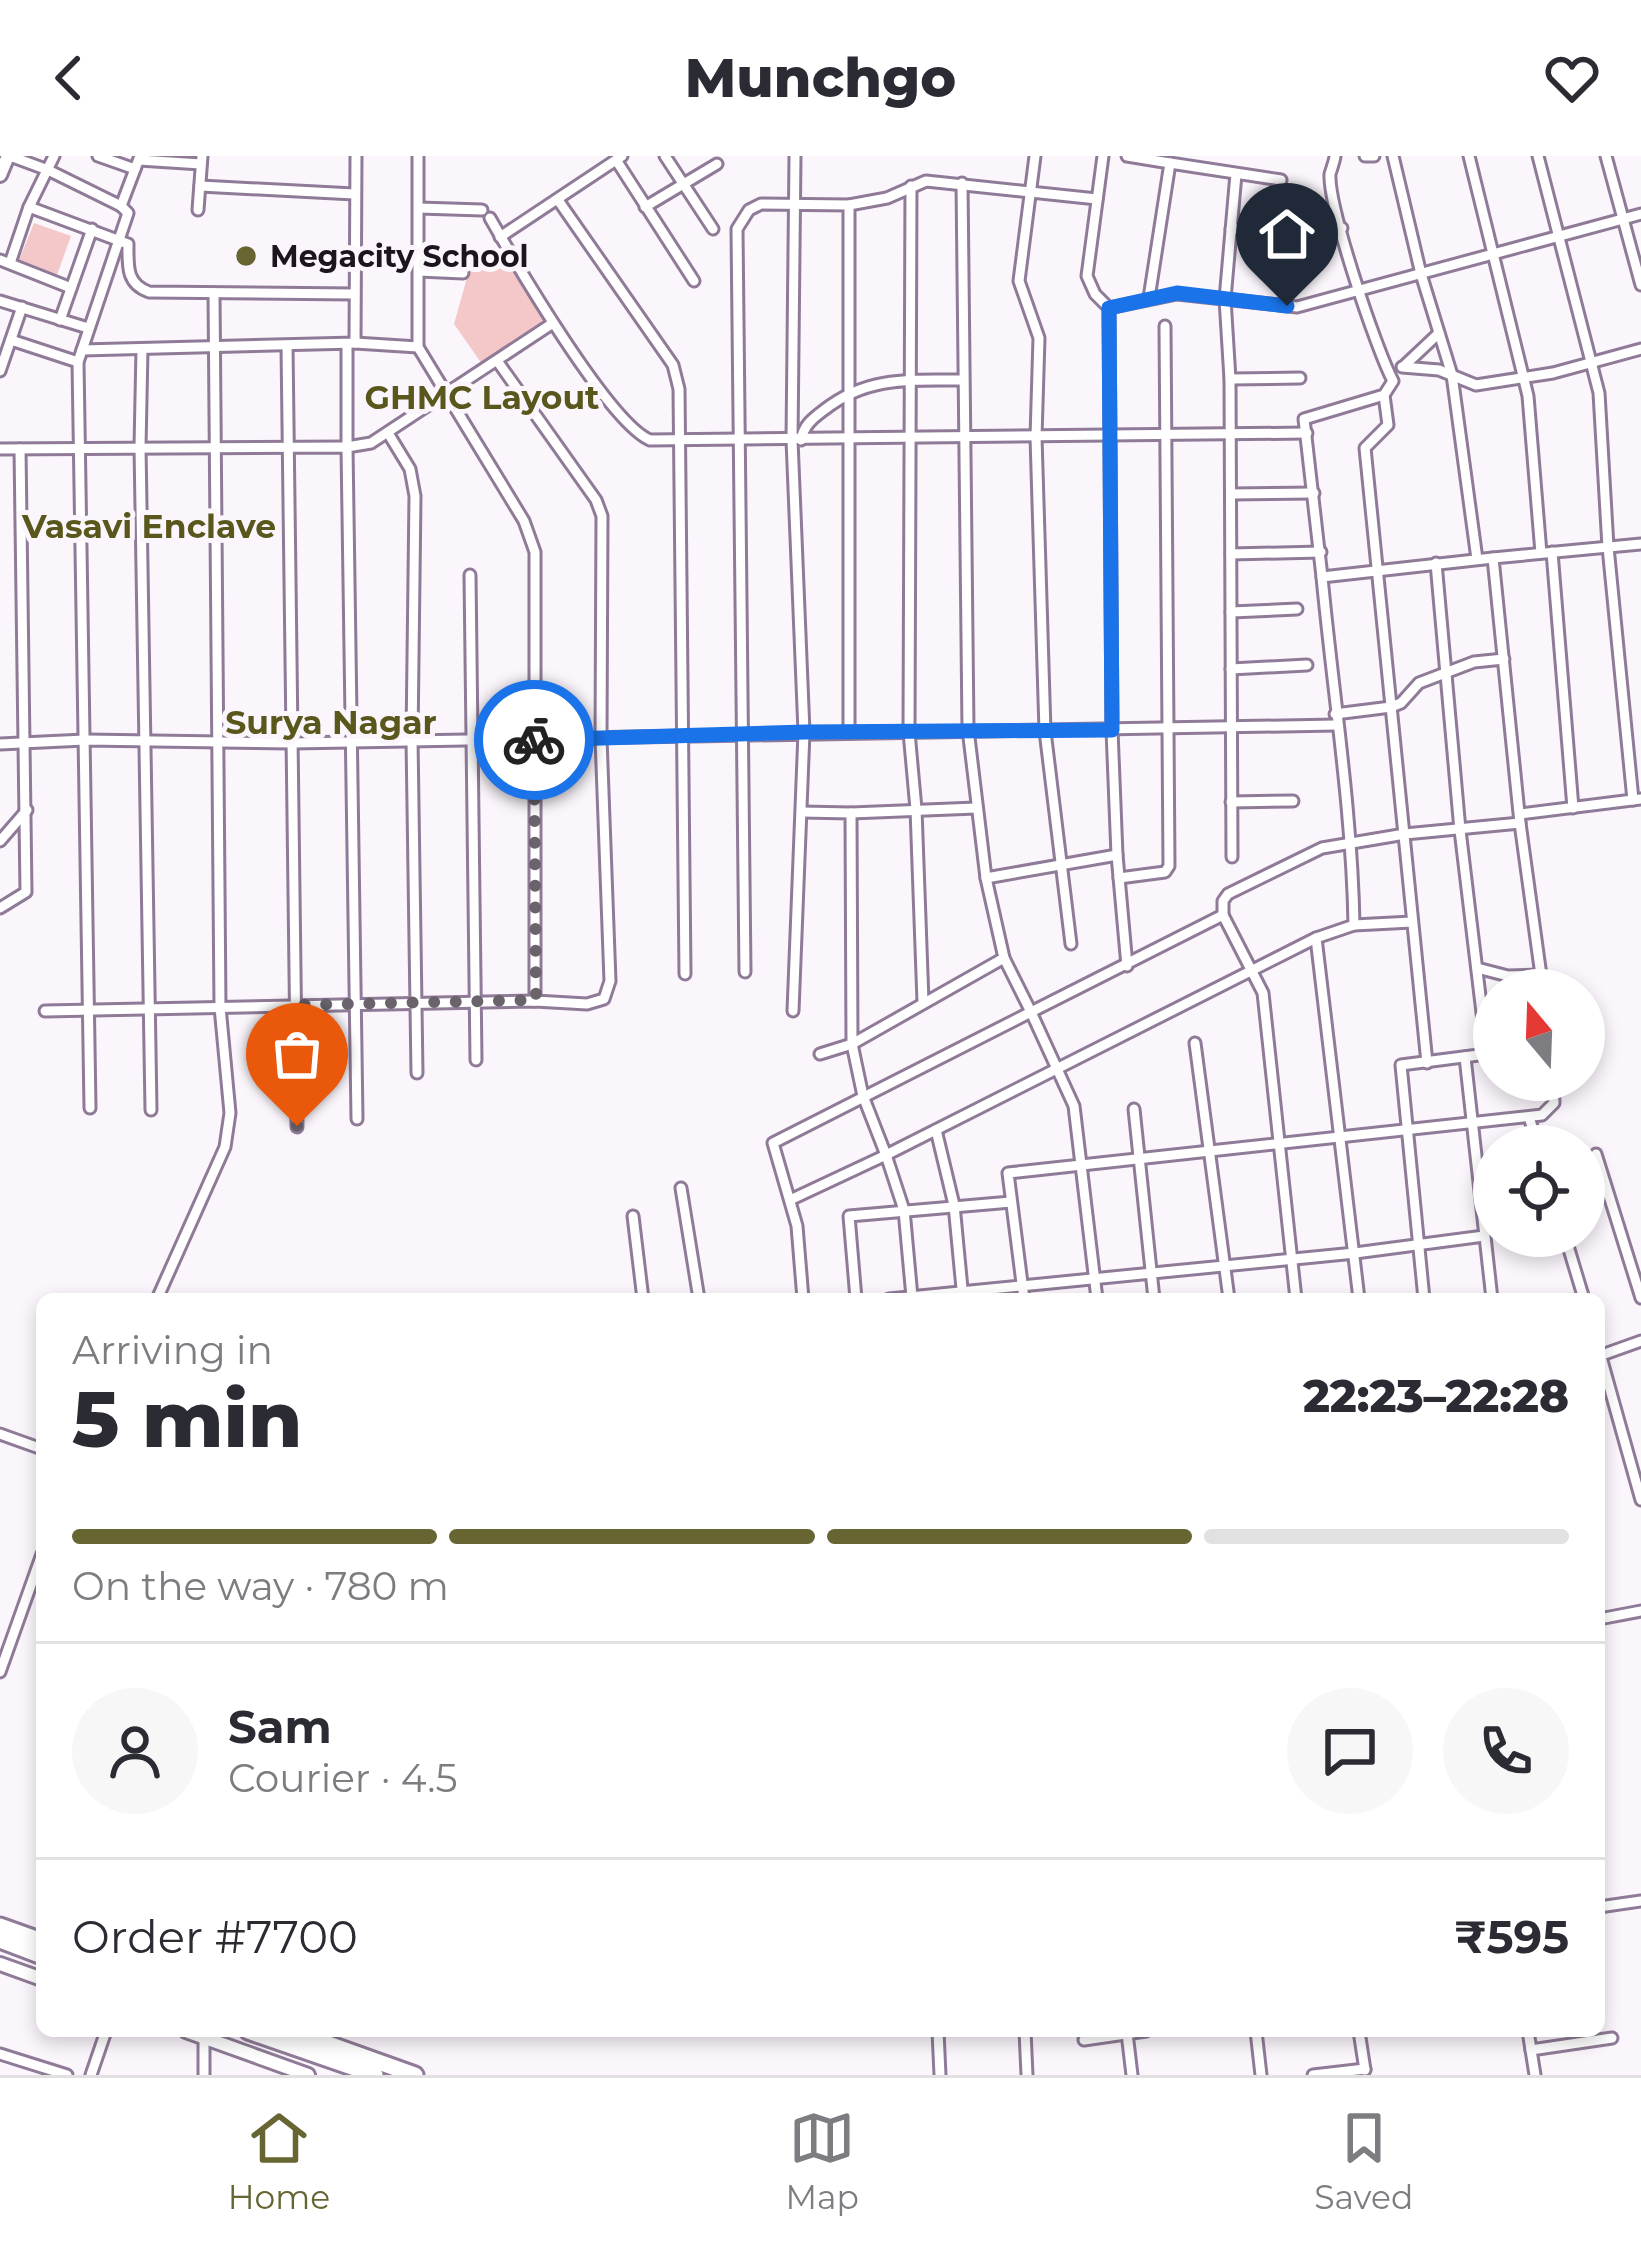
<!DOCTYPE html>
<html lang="en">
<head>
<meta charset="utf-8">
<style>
  :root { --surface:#fff; --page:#f7f7f7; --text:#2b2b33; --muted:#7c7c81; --line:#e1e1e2; --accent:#676532 }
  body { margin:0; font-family:Montserrat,sans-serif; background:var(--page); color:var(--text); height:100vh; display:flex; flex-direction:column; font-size:45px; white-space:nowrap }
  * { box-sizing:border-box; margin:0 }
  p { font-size:39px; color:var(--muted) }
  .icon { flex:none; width:66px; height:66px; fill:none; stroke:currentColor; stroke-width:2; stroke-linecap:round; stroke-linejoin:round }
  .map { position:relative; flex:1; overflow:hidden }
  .details { position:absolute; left:36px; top:1137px; width:1569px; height:744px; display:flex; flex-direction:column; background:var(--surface); border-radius:18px; box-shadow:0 6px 18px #0003 }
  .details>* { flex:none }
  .needle { width:78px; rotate:341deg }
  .controls { position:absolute; left:1473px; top:813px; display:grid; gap:24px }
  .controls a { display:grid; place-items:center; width:132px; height:132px; border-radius:50%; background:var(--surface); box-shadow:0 6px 18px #0003; font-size:60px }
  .pin { position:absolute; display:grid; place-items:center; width:102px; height:102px; color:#fff; margin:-123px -51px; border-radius:50% 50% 50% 0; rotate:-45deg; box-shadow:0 0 12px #0007 }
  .pin .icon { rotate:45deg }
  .courier { position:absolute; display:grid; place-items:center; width:120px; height:120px; margin:-60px; border:9px solid #1a73e8; border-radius:50%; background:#fff; color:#222; box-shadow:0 3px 15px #0007 }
  .head em { font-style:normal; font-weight:800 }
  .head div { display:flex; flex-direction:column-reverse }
  .head { display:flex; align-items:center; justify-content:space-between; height:204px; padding:0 36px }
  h1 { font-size:78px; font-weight:800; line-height:90px }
  .bar { display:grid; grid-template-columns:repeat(4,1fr); gap:18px 12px; align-content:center; height:144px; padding:0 36px }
  .bar i { height:15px; border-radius:9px; background:var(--line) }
  .bar .on { background:var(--accent) }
  .bar p { grid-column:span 4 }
  .line { display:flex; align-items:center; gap:30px; padding:0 36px; border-top:3px solid var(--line) }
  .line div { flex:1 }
  .round { display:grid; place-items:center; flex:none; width:126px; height:126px; border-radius:63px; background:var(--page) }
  header { display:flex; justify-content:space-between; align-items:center; height:156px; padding:0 36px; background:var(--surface); font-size:54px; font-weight:800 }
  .menu { display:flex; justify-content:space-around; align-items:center; height:168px; border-top:3px solid var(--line); background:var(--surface); font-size:33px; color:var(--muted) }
  .menu a { display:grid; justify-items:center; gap:6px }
  .menu .on { color:var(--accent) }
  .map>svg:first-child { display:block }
  .green { fill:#f4c8c9 }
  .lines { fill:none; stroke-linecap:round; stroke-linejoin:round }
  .minor-casing { stroke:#8f7b97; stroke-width:15 }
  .tertiary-casing { stroke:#8f7b97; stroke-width:18 }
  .trunk-casing { stroke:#8f7b97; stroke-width:21 }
  .minor { stroke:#fff; stroke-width:9 }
  .tertiary { stroke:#fff; stroke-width:12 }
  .trunk { stroke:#fff; stroke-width:15 }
  .done { stroke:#6a636c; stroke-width:12; stroke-dasharray:0 21.6 }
  .route { stroke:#1a73e8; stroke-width:15 }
  .poi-dot { fill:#676532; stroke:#fbf6fc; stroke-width:4.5 }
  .labels { text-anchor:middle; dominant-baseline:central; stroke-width:10; stroke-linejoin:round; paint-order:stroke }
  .poi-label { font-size:30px; font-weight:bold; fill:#1c141f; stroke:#fbf6fc; text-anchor:start }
  .neighbourhood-label { font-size:33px; font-weight:bold; fill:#59571b; stroke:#fbf6fc }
</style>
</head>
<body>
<header><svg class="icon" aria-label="back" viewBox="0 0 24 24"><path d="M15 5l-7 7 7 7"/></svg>Munchgo<svg class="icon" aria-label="heart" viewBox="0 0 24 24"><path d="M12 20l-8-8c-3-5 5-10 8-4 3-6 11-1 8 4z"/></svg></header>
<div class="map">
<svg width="1641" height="1919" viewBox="0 0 1641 1919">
  <rect width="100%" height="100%" fill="#fbf6fc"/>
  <g class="green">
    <polygon points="34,67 71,80 57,119 19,104"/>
    <polygon points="470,111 519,111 547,165 482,208 454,168"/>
  </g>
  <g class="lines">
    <g class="minor-casing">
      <g id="minor">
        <polyline points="10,0 48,14 121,50"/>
        <polyline points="98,0 135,13"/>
        <polyline points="665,0 713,73"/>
        <polyline points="1035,0 1019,125 1039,182 1036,281 1045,575 1071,788"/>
        <polyline points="1103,0 1087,120 1095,138 1109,152 1112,574 1117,699 1127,810"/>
        <polyline points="1127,0 1170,7 1149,142"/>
        <polyline points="1365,0 1374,0"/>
        <polyline points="1393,0 1421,118 1452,219 1477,403"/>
        <polyline points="1469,0 1528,240 1541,397"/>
        <polyline points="1538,0 1599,237 1608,391 1633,644"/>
        <polyline points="1606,0 1641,129"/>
        <polyline points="139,4 201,8"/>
        <polyline points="618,7 694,125"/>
        <polyline points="1170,7 1281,24"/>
        <polyline points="200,30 354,38"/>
        <polyline points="911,30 909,576 916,653 923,846"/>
        <polyline points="558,44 673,209 679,233 685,818"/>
        <polyline points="849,49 887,42 926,25 1097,43"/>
        <path d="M29 51 128 88C128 110 126 128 149 136L354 138"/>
        <polyline points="645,51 717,8"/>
        <polyline points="419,52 482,54"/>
        <polyline points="198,54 202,0"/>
        <path d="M490 62C515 106 609 267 650 284L1307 277"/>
        <polyline points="1231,73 1342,72"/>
        <polyline points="500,81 622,0"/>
        <polyline points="0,104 71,132"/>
        <polyline points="10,107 29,51 54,0"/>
        <polyline points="419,115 463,117"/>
        <polyline points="0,145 88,172"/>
        <polyline points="1109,152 1177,138 1297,151 1641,58"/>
        <polyline points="60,164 92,73"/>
        <polyline points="11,184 78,206"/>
        <polyline points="355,187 418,191 418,0"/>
        <polyline points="347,188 347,291 371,287 553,167"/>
        <polyline points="287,190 297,971"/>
        <polyline points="418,191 524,365 535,396 535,845"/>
        <polyline points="142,193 140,291 151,954"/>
        <polyline points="82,194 355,187 356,0"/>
        <polyline points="1404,210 1439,177"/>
        <polyline points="1402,211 1439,214 1476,229 1553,217 1641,193"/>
        <polyline points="0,215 22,151"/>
        <polyline points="1230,223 1300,222"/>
        <polyline points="1384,239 1388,269 1365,292 1427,907"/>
        <polyline points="388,277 410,313 415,340 412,583 417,917"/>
        <path d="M801 284C804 269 812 263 824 254 867 220 910 224 963 224"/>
        <polyline points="0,293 347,291 357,963"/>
        <polyline points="1231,338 1314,337"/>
        <polyline points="1552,396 1573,652"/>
        <polyline points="1231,398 1321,396"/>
        <polyline points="1436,407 1460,674 1487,898"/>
        <polyline points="470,419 476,904"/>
        <path d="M1322 421 1304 263 1384 239 1393 225C1376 193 1328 50 1330 18 1331 15 1335 3 1335 0"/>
        <polyline points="1231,456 1297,453"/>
        <polyline points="1231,513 1307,509"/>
        <polyline points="1335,558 1391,551 1401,547 1419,527 1474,506 1504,503"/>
        <polyline points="0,588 85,584 292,587 1336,569"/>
        <polyline points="1231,646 1293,645"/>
        <polyline points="802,656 851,657 852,888 863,940 886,999 1316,782 1354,769 1412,766"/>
        <polyline points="851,657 976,652"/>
        <polyline points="1520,658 1641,643"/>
        <polyline points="0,685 27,654"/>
        <polyline points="1232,701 1230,223 1225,143 1236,18"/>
        <polyline points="986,722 1117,699"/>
        <polyline points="1119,722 1165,716 1169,710 1165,170"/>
        <polyline points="0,752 26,736 20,293"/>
        <polyline points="1223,759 1223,745 1228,738 1322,692 1405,678 1520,667"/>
        <path d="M1354 769C1352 653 1333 537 1322 421L1493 402"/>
        <polyline points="1316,782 1359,1143"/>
        <polyline points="1477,812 1508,820 1541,819"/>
        <polyline points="745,816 737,73 749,54 761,48 849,49 849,577"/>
        <polyline points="1543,834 1520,667 1493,402 1641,388"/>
        <polyline points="45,855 535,845 587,848 604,843 610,825 601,582 602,360 596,344 498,206"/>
        <polyline points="793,855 804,576 792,284 795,0"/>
        <polyline points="1195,887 1229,1143"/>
        <polyline points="820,898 852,888 1004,802"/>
        <polyline points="1465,901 1492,1143"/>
        <polyline points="90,952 78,206 128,57 121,50 140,0"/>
        <polyline points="1134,953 1154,1143"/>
        <polyline points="1529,961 1538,990"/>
        <polyline points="936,974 954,1049 963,1143"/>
        <polyline points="1596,998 1641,1142"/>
        <polyline points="681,1032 699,1143"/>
        <polyline points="790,1044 886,999 904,1054 912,1141"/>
        <polyline points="633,1060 643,1143"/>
        <polyline points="1565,1080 1584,1143"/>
        <polyline points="157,1143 225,991 230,957 220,851 214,137"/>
        <polyline points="803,1143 797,1070 773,987 1031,856 1004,802 986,722 968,573 962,27"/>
        <polyline points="856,1143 849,1060 1011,1046"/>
        <polyline points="889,1143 1355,1097 1484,1080"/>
        <polyline points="1024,1143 1008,1017 1542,959 1554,947 1553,924"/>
        <polyline points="1097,1143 1074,950 1031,856 1223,759 1263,837 1296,1143"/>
        <polyline points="1424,1143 1401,909 1494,897"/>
        <polyline points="1599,1194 1641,1344"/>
        <polyline points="1599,1200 1641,1185"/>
        <polyline points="0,1278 42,1293"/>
        <polyline points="1599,1463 1641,1455"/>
        <polyline points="0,1516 42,1398"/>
        <polyline points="1599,1751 1641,1745"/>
        <polyline points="938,1875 940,1919"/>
        <polyline points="1025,1875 1027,1919"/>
        <polyline points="1256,1875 1261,1919"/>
        <polyline points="1359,1875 1365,1914"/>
        <polyline points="1528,1875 1535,1919"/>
        <polyline points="1127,1877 1132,1919"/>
        <polyline points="204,1881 204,1919"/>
        <polyline points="1084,1884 1146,1875"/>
        <polyline points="1531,1894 1612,1882"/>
        <polyline points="0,1898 67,1919"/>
        <polyline points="91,1919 106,1875"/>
        <polyline points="1313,1919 1365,1913"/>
      </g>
    </g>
    <g class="tertiary-casing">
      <g id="tertiary">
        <polyline points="0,19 8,0"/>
        <polyline points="0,1808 42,1823"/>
        <polyline points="186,1875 308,1919"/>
      </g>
    </g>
    <g class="trunk-casing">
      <g id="trunk">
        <polyline points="0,1770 42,1785"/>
        <polyline points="0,1784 42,1800"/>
        <polyline points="248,1875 375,1919"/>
        <polyline points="292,1875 415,1919"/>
      </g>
    </g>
    <use href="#minor" class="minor"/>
    <use href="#tertiary" class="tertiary"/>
    <use href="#trunk" class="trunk"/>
  </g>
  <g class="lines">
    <polyline class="done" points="297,970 296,849 536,844 534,584"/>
    <polyline class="route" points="534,584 805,576 1112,574 1109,152 1177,137 1287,150"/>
  </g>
  <circle class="poi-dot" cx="246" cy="100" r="12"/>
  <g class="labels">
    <g class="poi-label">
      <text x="270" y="100">Megacity School</text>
    </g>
    <g class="neighbourhood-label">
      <text x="482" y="241">GHMC Layout</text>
      <text x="149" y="370">Vasavi Enclave</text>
      <text x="331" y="566">Surya Nagar</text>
    </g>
  </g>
</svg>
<div class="controls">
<a><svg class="needle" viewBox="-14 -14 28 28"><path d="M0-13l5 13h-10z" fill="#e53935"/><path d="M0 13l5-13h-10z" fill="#7c7c81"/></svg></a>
<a><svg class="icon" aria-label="locate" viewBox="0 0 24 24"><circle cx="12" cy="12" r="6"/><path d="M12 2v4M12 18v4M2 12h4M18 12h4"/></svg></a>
</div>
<div class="pin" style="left:297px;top:970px;background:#ea580c"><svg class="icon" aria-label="bag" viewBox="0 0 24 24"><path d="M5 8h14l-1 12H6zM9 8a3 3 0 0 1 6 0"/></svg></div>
<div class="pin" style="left:1287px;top:150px;background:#1f2937"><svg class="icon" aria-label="home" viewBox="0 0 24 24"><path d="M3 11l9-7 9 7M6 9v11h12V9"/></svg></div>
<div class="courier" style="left:534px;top:584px"><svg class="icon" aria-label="bike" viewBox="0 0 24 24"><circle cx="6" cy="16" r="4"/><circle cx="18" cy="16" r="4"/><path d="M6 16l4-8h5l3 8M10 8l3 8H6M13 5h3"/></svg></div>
<section class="details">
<div class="head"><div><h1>5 min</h1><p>Arriving in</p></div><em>22:23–22:28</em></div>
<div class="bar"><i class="on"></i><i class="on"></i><i class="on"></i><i></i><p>On the way · 780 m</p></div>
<div class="line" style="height:216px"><a class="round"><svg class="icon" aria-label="person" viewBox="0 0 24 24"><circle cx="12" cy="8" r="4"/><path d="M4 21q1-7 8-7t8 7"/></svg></a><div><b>Sam</b><p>Courier · 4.5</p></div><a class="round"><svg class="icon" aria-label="chat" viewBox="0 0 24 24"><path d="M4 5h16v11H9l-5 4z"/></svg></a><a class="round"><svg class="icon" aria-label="phone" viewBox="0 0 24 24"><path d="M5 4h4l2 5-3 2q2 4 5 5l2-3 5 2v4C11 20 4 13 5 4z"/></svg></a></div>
<div class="line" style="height:156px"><div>Order #7700</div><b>₹595</b></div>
</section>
</div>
<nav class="menu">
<a class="on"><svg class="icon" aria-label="home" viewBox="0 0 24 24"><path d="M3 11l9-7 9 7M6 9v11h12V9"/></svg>Home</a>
<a><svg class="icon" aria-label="map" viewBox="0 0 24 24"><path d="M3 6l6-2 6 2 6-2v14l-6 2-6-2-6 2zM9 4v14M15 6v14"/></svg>Map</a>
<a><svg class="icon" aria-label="saved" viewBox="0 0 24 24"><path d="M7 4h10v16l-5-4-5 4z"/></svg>Saved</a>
</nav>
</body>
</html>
